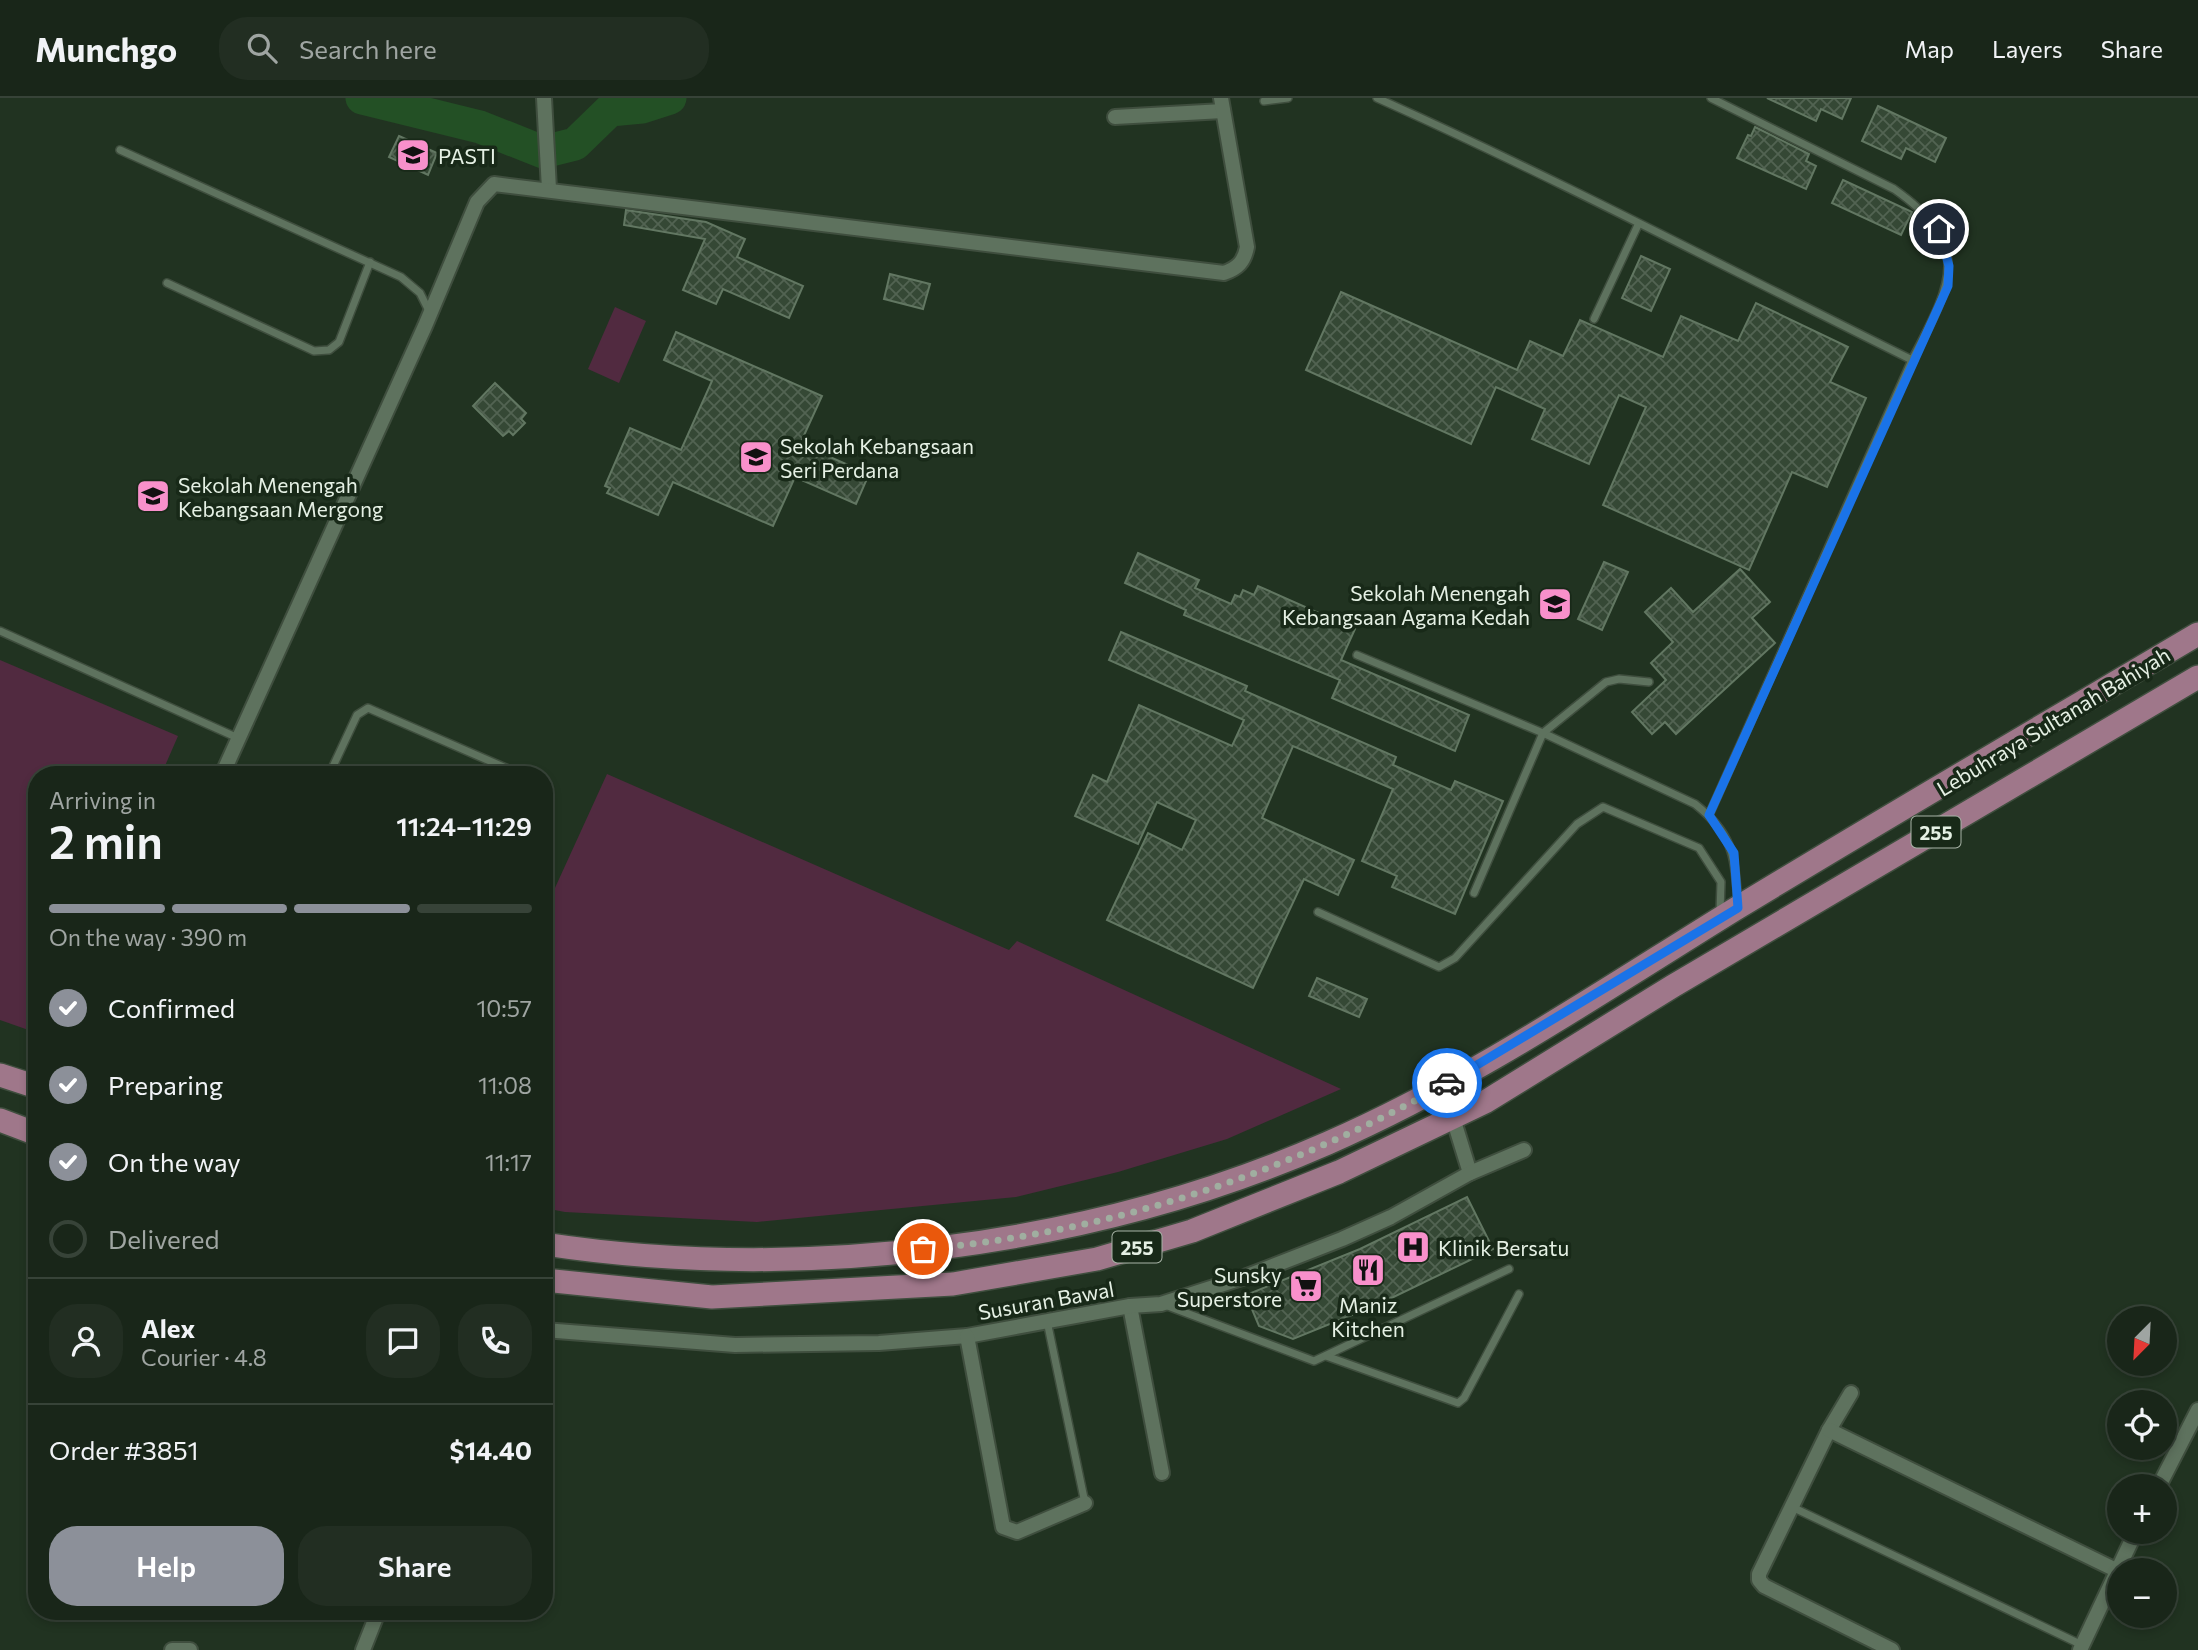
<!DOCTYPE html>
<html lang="en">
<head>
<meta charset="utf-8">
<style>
  :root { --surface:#192619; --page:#222e22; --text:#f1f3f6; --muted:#9fa5a2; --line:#374338; --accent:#8c9099 }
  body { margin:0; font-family:Commissioner,sans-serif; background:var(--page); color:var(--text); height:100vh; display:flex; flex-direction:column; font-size:26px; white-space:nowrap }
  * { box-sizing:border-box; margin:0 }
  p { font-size:23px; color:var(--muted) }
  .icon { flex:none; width:38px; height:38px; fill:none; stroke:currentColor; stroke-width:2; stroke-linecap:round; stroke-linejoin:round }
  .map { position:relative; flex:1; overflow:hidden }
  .side { position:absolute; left:28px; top:668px; width:525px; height:854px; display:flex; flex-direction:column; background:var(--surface); border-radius:28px; box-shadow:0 4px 10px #0003,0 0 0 2px var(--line) }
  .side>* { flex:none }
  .needle { width:46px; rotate:204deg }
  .tools { position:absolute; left:2107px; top:1208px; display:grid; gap:14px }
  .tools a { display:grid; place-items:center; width:70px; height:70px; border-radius:50%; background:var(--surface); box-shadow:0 4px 10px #0003,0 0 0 2px var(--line); font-size:35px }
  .pin { position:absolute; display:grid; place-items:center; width:60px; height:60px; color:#fff; margin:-30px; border:4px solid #fff; border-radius:50%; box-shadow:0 2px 7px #0007 }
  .courier { position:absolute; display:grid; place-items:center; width:70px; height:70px; margin:-35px; border:5px solid #1a73e8; border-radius:50%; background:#fff; color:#222; box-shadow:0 2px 9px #0007 }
  .head em { font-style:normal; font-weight:600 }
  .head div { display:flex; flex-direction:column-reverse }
  .head { display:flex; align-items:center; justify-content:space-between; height:119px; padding:0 21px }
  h1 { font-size:46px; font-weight:600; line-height:52px }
  .bar { display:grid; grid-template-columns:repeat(4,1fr); gap:10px 7px; align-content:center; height:84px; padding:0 21px }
  .bar i { height:9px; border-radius:5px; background:var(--line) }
  .bar .selected { background:var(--accent) }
  .bar p { grid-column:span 4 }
  .line { display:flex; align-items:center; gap:18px; padding:0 21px; border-top:2px solid var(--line) }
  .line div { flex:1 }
  .round { display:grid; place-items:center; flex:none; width:74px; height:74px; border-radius:28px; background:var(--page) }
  ol { padding:0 21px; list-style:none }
  li { display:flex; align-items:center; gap:21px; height:77px }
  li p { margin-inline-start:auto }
  li .icon { padding:7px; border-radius:50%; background:var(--accent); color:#fff; stroke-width:4 }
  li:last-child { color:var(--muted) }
  li i { width:38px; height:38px; border:4px solid var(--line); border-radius:50% }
  .button { display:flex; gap:14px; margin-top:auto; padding:14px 21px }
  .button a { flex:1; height:80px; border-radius:28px; background:var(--accent); color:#fff; font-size:28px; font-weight:600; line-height:80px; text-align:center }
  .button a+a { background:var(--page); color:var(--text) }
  header { display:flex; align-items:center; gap:42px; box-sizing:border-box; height:98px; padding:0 35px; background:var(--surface); border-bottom:2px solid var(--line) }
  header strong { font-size:33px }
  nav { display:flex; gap:38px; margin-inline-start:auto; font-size:24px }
  .search { width:490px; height:63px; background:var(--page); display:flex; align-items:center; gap:18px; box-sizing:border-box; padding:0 24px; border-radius:28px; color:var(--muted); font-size:26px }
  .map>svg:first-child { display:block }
  .green { fill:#512a40 }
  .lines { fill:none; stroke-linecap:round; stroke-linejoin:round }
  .river { stroke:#235025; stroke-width:33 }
  .building { fill:url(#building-cross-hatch); stroke:#627762; stroke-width:2 }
  .service-casing { stroke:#3f4e3e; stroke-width:10 }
  .minor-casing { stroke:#3f4e3e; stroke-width:18 }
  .primary-casing { stroke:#3f4e3e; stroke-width:26 }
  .service { stroke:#5e725e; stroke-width:7 }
  .minor { stroke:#5e725e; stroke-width:14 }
  .primary { stroke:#9f778a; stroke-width:23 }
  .done { stroke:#a0aea0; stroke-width:7; stroke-dasharray:0 12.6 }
  .route { stroke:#1a73e8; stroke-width:9 }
  .labels { text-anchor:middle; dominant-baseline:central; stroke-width:7; stroke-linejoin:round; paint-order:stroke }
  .shield { fill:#182918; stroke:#a8b4a7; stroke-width:2 }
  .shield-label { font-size:19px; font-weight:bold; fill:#e5f0e4 }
  .poi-label { font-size:21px; fill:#e5f0e4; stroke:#182918; text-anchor:start }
  .street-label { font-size:21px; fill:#e5f0e4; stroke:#182918 }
</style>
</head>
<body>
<header>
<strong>Munchgo</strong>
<div class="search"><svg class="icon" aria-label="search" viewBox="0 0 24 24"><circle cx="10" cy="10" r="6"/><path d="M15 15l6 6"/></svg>Search here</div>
<nav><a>Map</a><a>Layers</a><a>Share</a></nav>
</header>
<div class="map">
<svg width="2198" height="1552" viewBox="0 0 2198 1552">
  <defs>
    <pattern id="building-cross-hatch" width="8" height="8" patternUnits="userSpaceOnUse" patternTransform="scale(1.75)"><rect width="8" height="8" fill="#354835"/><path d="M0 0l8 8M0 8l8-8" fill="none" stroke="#526352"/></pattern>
  </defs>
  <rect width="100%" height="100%" fill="#213321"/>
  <g class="green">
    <polygon points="615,209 646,223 619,285 588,271"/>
    <polygon points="0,562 178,638 161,677 37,677 37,935 0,922"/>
    <polygon points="607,676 1009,852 1017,843 1341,991 1227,1041 1118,1074 1016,1099 757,1124 565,1114 544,1110 544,814"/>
  </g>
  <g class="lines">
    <polyline class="river" points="362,0 480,29 543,54 575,46 610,12 642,9 670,0"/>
  </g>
  <g class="building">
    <polygon points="1767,0 1851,0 1842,21 1821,11 1816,23"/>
    <polygon points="1878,8 1946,40 1935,64 1906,50 1901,61 1862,43"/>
    <polygon points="1755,29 1809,56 1806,63 1816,68 1806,91 1737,60 1748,37 1751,38"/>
    <polygon points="399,38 437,55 428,77 389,59"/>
    <polygon points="1843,82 1912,114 1901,137 1832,105"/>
    <polygon points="626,112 706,124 745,141 737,159 803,188 789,220 723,191 716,206 683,192 705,141 624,127"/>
    <polygon points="1641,158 1670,171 1651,213 1622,200"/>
    <polygon points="890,176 930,186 923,211 884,201"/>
    <polygon points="1341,194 1517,272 1530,243 1563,258 1580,222 1663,259 1681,218 1738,243 1756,205 1848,249 1830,284 1866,300 1827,389 1792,374 1749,472 1603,407 1646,309 1619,297 1589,366 1532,341 1545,311 1496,289 1471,346 1306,272"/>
    <polygon points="676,234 822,298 800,346 869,376 856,406 795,379 773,428 673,384 658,417 607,395 610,390 605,388 630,330 681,352 712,283 664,262"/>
    <polygon points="495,285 526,315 521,321 525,325 513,337 509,333 503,338 473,308"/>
    <polygon points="1138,455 1199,482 1195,490 1231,506 1235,497 1240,499 1243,492 1254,497 1258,488 1355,531 1341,562 1469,617 1455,653 1332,600 1340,582 1184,517 1186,512 1125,485"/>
    <polygon points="1604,464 1628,474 1602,532 1578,521"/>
    <polygon points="1740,471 1770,504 1752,520 1775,545 1676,636 1665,624 1652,636 1632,614 1666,582 1651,565 1673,544 1645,514 1671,490 1693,514"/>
    <polygon points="1121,534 1247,588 1245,593 1396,659 1393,667 1451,692 1455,683 1503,703 1455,816 1392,789 1397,778 1362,763 1393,691 1293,648 1262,720 1354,762 1338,797 1304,781 1253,890 1107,822 1148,735 1182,752 1196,722 1157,704 1138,746 1075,718 1093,677 1107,684 1139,607 1232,648 1244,622 1109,562"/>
    <polygon points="1317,880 1367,901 1359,919 1309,898"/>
    <polygon points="1467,1099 1493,1151 1379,1206 1293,1241 1259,1228 1246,1197 1360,1151"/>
  </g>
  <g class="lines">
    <g class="service-casing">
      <g id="service">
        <path d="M1377 0C1558 81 1734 174 1912 262"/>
        <polyline points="1264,3 1288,0"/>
        <polyline points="120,52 401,179 420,195 429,213"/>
        <polyline points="167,185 314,253 329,252 339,244 370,164"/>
        <polyline points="1594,221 1638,127"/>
        <polyline points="0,533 238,640"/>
        <path d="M1357 557 1543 635 1695 706C1734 737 1734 757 1738 804"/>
        <polyline points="329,677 357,617 368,610 522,677"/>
        <path d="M1709 717 1912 262C1951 187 1975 148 1894 91L1711 0"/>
        <polyline points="1474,795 1543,635 1606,584 1619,581 1649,584"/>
        <polyline points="1318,814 1439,869 1455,860 1577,726 1603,709 1699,750 1721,784 1720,814"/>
        <polyline points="1165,1207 1314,1263 1509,1171"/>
        <polyline points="1047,1223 1085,1405"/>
        <polyline points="1326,1258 1458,1305 1464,1300 1519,1196"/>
        <polyline points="1792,1409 2082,1547"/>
      </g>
    </g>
    <g class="minor-casing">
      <g id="minor">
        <polyline points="544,0 549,91"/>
        <polyline points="1115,19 1223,13"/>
        <path d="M222 677 425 228 477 104 494 86 1224 175C1238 170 1244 164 1247 149L1221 0"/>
        <polyline points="1453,1020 1470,1075"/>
        <polyline points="1130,1208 1162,1375"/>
        <polyline points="544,1232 735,1247 879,1245 967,1238 1130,1208 1161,1206 1242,1180 1342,1141 1391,1119 1470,1075 1524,1052"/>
        <polyline points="967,1238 1003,1429 1017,1434 1085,1405"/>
        <polyline points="1851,1295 1829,1332 1759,1476 1759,1482 1764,1488 1892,1552"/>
        <polyline points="1829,1332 2116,1472"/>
        <polyline points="2159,1388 2198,1312"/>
        <polyline points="172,1552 190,1552"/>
        <polyline points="363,1552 378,1514"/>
        <polyline points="2080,1552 2136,1433"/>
      </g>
    </g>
    <g class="primary-casing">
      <g id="primary">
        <polyline points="0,977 37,989"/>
        <polyline points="0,1022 37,1036"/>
        <path d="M544 1146C801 1185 1089 1150 1328 1045 1472 982 1604 892 1737 810 1890 717 2044 627 2198 536"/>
        <polyline points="544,1182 712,1199 953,1186 1097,1161 1192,1133 1339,1074 1485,1004 1673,888 2198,579"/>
      </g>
    </g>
    <use href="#service" class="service"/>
    <use href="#minor" class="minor"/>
    <use href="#primary" class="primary"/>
  </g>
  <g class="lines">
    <path class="done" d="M923 1151C1106 1136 1288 1075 1447 985"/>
    <polyline class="route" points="1447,985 1738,810 1734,755 1709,717 1948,188 1949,168 1939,131"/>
  </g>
  <defs>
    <g id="school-square" transform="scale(1.75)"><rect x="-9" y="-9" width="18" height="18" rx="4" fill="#f890cb" stroke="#182918"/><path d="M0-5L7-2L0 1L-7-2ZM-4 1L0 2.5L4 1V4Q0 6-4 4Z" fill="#111"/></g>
    <g id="hospital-square" transform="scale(1.75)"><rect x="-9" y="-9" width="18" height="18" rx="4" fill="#f890cb" stroke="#182918"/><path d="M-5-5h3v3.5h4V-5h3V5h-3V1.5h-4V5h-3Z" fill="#111"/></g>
    <g id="restaurant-square" transform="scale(1.75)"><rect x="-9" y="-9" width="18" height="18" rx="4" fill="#f890cb" stroke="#182918"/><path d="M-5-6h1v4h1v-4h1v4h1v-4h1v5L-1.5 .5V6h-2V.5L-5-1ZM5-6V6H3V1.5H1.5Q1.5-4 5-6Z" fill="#111"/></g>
    <g id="supermarket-square" transform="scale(1.75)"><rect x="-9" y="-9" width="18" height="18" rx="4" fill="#f890cb" stroke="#182918"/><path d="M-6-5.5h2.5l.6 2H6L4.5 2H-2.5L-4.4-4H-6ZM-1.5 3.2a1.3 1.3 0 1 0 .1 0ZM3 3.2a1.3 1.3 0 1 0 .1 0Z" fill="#111"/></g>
  </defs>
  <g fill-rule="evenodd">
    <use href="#school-square" x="413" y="57"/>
    <use href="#school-square" x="756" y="359"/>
    <use href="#school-square" x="153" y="398"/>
    <use href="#school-square" x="1555" y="506"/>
    <use href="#hospital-square" x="1413" y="1149"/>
    <use href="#restaurant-square" x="1368" y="1172"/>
    <use href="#supermarket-square" x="1306" y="1188"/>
  </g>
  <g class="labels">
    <g class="shield">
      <rect x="1911.5" y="718.5" width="49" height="31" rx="5"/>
      <rect x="1112.5" y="1133.5" width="49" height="31" rx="5"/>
    </g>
    <g class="shield-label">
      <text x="1936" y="734">255</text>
      <text x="1137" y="1149">255</text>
    </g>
    <g class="poi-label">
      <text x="438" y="57">PASTI</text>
      <text x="780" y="347">Sekolah Kebangsaan<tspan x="780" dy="24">Seri Perdana</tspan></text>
      <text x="178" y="386">Sekolah Menengah<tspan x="178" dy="24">Kebangsaan Mergong</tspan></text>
      <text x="1530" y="494" text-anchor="end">Sekolah Menengah<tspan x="1530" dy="24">Kebangsaan Agama Kedah</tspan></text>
      <text x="1438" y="1149">Klinik Bersatu</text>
      <text x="1282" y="1176" text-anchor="end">Sunsky<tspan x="1282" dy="24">Superstore</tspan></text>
      <text x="1368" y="1206" text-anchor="middle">Maniz<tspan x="1368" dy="24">Kitchen</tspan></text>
    </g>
    <g class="street-label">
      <text transform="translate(2053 623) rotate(-31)">Lebuhraya Sultanah Bahiyah</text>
      <text transform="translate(1046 1202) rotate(-10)">Susuran Bawal</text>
    </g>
  </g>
</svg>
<div class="tools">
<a><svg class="needle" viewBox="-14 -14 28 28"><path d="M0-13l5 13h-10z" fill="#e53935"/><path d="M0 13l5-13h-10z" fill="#9fa5a2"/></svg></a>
<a><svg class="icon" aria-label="locate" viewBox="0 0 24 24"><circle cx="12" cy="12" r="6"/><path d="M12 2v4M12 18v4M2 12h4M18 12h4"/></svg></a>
<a>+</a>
<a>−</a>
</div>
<div class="pin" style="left:923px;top:1151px;background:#ea580c"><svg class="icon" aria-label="bag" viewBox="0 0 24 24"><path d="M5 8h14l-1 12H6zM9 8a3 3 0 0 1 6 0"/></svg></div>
<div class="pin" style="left:1939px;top:131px;background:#1f2937"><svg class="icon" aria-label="home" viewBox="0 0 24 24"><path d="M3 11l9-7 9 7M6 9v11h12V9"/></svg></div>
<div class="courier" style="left:1447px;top:985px"><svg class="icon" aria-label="car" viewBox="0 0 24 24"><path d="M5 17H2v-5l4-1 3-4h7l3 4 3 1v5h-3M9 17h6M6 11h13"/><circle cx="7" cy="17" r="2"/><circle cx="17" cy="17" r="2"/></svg></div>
<section class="side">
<div class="head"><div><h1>2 min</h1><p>Arriving in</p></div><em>11:24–11:29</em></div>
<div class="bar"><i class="selected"></i><i class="selected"></i><i class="selected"></i><i></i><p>On the way · 390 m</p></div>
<ol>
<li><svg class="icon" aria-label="check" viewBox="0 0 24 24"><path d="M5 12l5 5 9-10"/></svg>Confirmed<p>10:57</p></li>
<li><svg class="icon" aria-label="check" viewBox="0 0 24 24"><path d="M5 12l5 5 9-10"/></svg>Preparing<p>11:08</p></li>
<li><svg class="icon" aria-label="check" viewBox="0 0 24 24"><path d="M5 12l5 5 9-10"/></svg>On the way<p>11:17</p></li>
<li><i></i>Delivered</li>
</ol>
<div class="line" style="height:126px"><a class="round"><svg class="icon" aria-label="person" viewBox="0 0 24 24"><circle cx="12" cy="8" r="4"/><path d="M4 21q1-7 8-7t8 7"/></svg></a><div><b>Alex</b><p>Courier · 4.8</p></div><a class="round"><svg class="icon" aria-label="chat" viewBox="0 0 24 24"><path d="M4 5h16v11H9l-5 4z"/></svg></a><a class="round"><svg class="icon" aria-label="phone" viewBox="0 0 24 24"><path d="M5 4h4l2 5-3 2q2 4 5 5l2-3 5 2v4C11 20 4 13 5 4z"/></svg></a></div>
<div class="line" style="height:91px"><div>Order #3851</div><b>$14.40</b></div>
<div class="button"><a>Help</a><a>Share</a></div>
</section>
</div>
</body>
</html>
